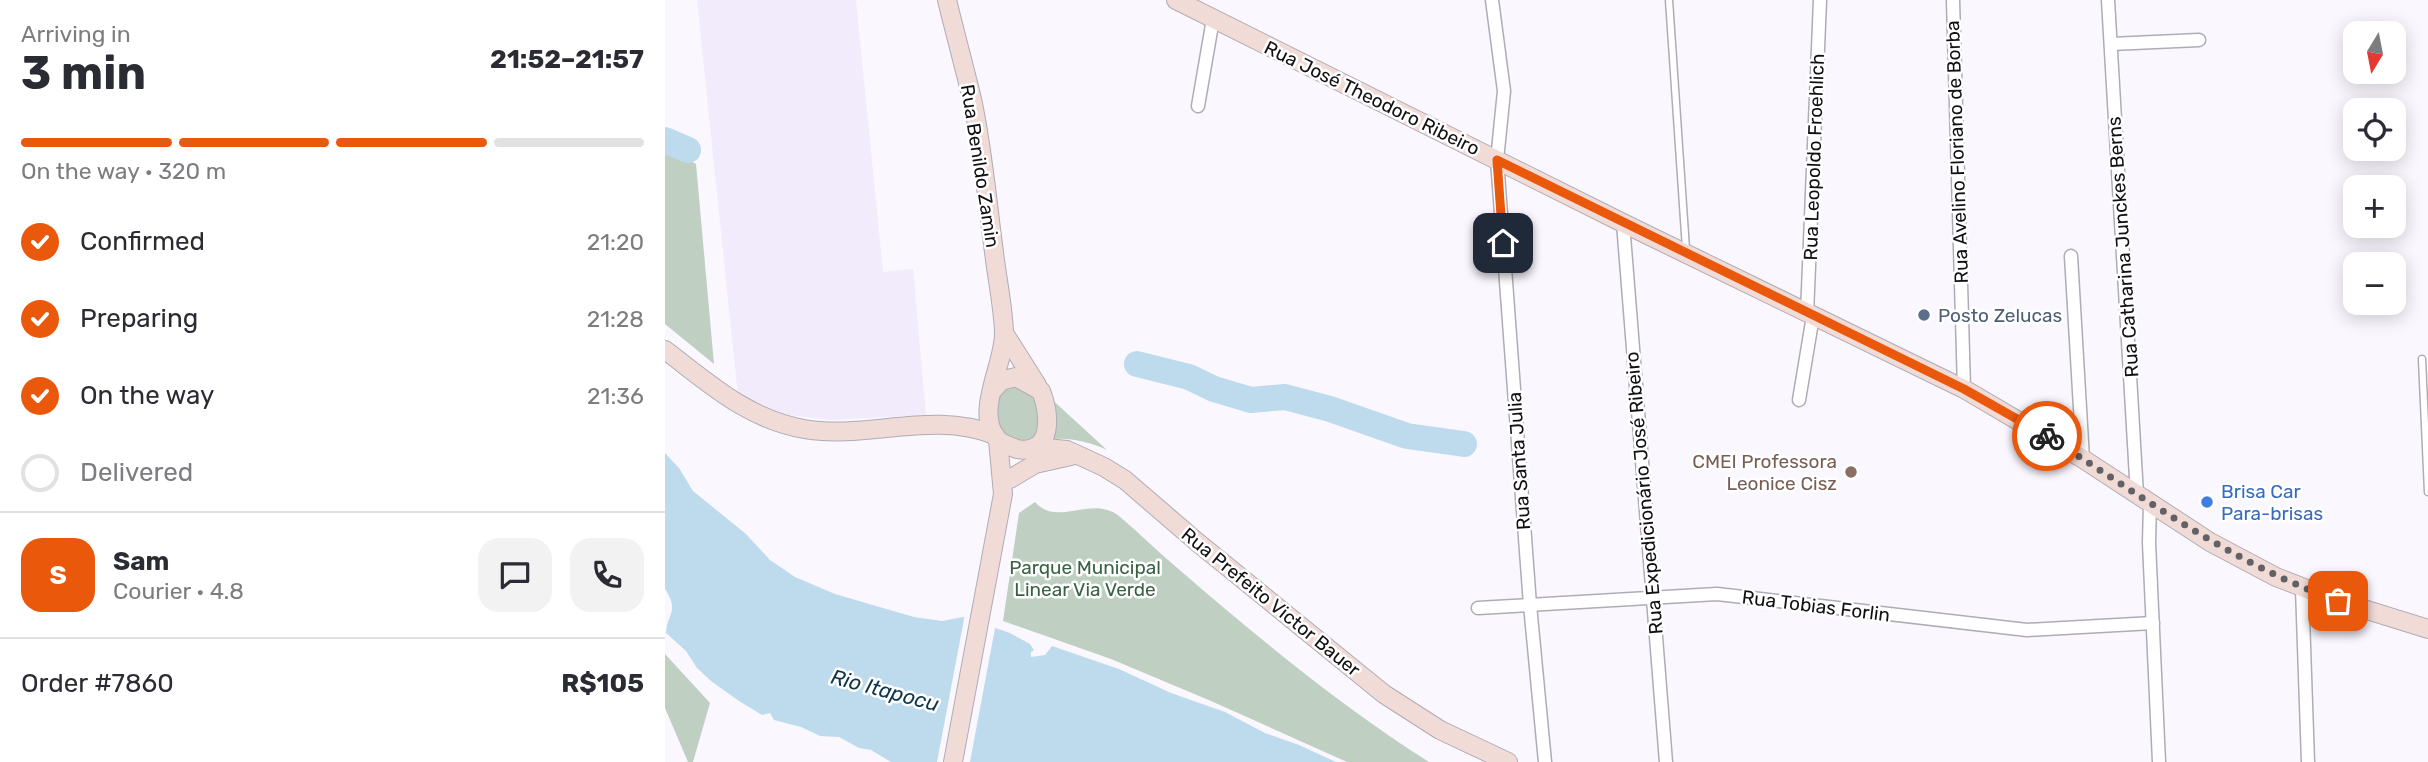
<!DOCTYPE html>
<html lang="en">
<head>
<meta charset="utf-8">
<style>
  :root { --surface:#fff; --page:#f2f2f3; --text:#2b2b33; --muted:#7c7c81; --line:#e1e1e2; --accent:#ea580c }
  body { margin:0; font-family:Rubik,sans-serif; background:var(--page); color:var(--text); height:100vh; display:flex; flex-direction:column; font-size:26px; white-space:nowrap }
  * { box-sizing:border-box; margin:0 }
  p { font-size:23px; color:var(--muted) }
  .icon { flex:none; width:38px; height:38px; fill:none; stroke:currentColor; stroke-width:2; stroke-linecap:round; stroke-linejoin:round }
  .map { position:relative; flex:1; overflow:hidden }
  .side { display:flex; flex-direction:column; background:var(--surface); width:665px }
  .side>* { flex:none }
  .needle { width:46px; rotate:190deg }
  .tools { position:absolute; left:1678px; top:21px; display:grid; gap:14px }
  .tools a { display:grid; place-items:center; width:63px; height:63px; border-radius:14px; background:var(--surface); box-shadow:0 4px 18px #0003; font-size:35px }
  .pin { position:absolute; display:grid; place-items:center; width:60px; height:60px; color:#fff; margin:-30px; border-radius:14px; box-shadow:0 4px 10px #0006 }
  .courier { position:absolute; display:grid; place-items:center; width:70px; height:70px; margin:-35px; border:5px solid #ea580c; border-radius:50%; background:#fff; color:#222; box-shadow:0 2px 9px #0007 }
  .headline em { font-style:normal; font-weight:700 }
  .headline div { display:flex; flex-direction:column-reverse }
  .headline { display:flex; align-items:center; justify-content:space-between; height:119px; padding:0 21px }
  h1 { font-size:46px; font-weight:700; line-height:52px }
  .bar { display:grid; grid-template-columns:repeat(4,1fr); gap:10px 7px; align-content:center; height:84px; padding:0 21px }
  .bar i { height:9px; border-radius:5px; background:var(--line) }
  .bar .current { background:var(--accent) }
  .bar p { grid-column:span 4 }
  .line { display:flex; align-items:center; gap:18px; padding:0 21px; border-top:2px solid var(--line) }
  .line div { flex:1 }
  .round { display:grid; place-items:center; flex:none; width:74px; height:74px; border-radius:21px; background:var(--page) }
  ol { padding:0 21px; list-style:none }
  li { display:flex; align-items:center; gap:21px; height:77px }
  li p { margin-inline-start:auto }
  li .icon { padding:7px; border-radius:50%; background:var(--accent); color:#fff; stroke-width:4 }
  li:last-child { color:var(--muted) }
  li i { width:38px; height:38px; border:4px solid var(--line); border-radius:50% }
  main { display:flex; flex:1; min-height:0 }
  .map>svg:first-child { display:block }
  .built { fill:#f1ebfc }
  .green { fill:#bfcfc1 }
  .water { fill:#bedbee }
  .pier { fill:#faf7ff }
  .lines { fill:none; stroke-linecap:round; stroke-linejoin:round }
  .river { stroke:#bedbee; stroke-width:26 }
  .lane-casing { stroke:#afacb5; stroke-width:9 }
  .street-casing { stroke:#afacb5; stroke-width:15 }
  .secondary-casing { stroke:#afacb5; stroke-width:20 }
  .lane { stroke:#fff; stroke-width:6 }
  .street { stroke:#fff; stroke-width:12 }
  .secondary { stroke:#f1dbd6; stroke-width:18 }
  .done { stroke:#636166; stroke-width:7; stroke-dasharray:0 12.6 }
  .route { stroke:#ea580c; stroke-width:9 }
  .service-dot { fill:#5c6f8a; stroke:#fff; stroke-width:2.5 }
  .education-dot { fill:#8d6e63; stroke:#fff; stroke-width:2.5 }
  .shop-dot { fill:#3f7fe0; stroke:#fff; stroke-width:2.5 }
  .labels { text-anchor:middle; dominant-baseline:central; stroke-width:5; stroke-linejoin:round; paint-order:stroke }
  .street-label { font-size:19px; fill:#111013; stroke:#fff }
  .service-label { font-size:19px; fill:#4e5e75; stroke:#fff; text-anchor:start }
  .education-label { font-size:19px; fill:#785e54; stroke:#fff; text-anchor:end }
  .shop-label { font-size:19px; fill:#366cbe; stroke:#fff; text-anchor:start }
  .park-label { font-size:19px; fill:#386242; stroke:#fff }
  .water-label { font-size:21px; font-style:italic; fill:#0e354a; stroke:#fff }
</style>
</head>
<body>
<main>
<section class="side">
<div class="headline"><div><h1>3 min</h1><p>Arriving in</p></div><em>21:52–21:57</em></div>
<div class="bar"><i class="current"></i><i class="current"></i><i class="current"></i><i></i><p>On the way · 320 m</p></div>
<ol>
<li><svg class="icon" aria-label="check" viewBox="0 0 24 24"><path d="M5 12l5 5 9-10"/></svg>Confirmed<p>21:20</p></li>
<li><svg class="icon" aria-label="check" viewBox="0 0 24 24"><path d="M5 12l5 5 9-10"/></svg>Preparing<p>21:28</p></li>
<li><svg class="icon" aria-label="check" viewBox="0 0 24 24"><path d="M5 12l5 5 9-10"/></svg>On the way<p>21:36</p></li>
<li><i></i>Delivered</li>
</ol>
<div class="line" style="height:126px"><b class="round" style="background:var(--accent);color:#fff">S</b><div><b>Sam</b><p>Courier · 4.8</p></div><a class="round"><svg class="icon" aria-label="chat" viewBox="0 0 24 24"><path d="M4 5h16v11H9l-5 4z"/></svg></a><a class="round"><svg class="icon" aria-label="phone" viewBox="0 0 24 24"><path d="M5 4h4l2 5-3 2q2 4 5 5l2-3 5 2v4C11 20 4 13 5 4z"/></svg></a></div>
<div class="line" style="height:91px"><div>Order #7860</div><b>R$105</b></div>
</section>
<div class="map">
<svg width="1763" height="762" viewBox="0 0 1763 762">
  <rect width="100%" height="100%" fill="#faf7ff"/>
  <polygon class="built" points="32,0 191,0 218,272 248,269 261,415 165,420 117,414 73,396"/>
  <g class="green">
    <polygon points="0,147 31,164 49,364 0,324"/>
    <polygon points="346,383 375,397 376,434 357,444 334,434 330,397"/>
    <path d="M382 395 442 450C424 442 408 438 388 439Z"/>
    <path d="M370 502C392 528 427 494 454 516 473 532 491 550 510 566 591 636 674 705 764 762H682L546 701 446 659 338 621 354 513Z"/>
    <polygon points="0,654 45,703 28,762 23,762 0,708"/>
  </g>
  <path class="water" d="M0 453 14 468 28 491 81 534 105 560 130 577 170 594 249 617 277 621 298 617 345 633 365 644 369 650 366 652V657L380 655 387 646 454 669 506 693 560 712 600 733 634 745 671 762H226L206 750 194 748 174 737 155 736 136 727 109 720 105 713 97 715 74 701 46 681 32 668 21 651 1 633C2 613 15 612 0 589Z"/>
  <polygon class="pier" points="300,614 331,623 305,762 272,762"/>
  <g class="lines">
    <g class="river">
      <polyline points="0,140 23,150"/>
      <polyline points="472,364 524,377 549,389 586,400 620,397 665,409 742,436 799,444"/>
    </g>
    <g class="lane-casing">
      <g id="lane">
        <polyline points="1004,0 1021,249"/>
        <polyline points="1757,359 1763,492"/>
      </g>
    </g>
    <g class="street-casing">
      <g id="street">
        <polyline points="827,0 839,91 832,160 865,605 880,762"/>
        <polyline points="1288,0 1299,389"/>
        <polyline points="1443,0 1472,495"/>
        <polyline points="1446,44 1534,40"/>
        <polyline points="533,106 548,19"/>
        <polyline points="958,223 1001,762"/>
        <polyline points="1406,256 1418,459"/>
        <polyline points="1142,314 1155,0"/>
        <polyline points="1134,400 1148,316"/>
        <polyline points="1485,503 1484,543 1494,762"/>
        <polyline points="1637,588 1643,762"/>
        <polyline points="813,608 1052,594 1362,630 1488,623"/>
      </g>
    </g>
    <g class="secondary-casing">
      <g id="secondary">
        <path d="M282 0C290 33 299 66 307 99 318 149 322 201 329 252 332 278 338 306 339 332 340 364 308 413 333 440 338 444 346 447 352 449 389 456 385 412 376 391L351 377 336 381 328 390"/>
        <polyline points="511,0 958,223 1299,389 1418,459 1545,542 1611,577 1673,601 1763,629"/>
        <polyline points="339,333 372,385"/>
        <path d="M0 350C44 383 82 419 139 429 203 440 267 410 330 435"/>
        <polyline points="370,447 402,450 439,467 460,480 532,542 719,694 775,730 843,762"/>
        <polyline points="345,479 370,464 406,456"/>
        <polyline points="288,762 338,494 333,440"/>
      </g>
    </g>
    <use href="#lane" class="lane"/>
    <use href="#street" class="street"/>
    <use href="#secondary" class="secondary"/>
  </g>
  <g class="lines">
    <path class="done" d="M1382 436C1479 497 1564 562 1673 601"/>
    <polyline class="route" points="838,243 832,160 1299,389 1382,436"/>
  </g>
  <circle class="service-dot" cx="1259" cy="315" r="7"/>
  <circle class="education-dot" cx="1186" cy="472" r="7"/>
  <circle class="shop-dot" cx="1542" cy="502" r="7"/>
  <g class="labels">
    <g class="street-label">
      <text transform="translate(707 98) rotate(26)">Rua José Theodoro Ribeiro</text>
      <text transform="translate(1292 152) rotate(-92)">Rua Avelino Floriano de Borba</text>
      <text transform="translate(1149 157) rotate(-88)">Rua Leopoldo Froehlich</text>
      <text transform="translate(315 166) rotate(81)">Rua Benildo Zamin</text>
      <text transform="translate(1458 247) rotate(-94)">Rua Catharina Junckes Berns</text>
      <text transform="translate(854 461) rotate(-94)">Rua Santa Julia</text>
      <text transform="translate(979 493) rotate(-95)">Rua Expedicionário José Ribeiro</text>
      <text transform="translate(606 602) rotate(39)">Rua Prefeito Victor Bauer</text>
      <text transform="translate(1151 606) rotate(7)">Rua Tobias Forlin</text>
    </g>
    <g class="service-label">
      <text x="1273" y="315">Posto Zelucas</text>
    </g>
    <g class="education-label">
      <text x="1172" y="461">CMEI Professora<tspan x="1172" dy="22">Leonice Cisz</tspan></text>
    </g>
    <g class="shop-label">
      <text x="1556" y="491">Brisa Car<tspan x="1556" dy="22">Para-brisas</tspan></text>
    </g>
    <g class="park-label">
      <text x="420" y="567">Parque Municipal<tspan x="420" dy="22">Linear Via Verde</tspan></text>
    </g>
    <g class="water-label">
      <text transform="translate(220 690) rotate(15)">Rio Itapocu</text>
    </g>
  </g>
</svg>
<div class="tools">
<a><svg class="needle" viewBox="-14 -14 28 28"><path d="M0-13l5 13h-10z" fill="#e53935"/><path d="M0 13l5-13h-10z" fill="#7c7c81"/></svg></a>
<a><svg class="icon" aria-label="locate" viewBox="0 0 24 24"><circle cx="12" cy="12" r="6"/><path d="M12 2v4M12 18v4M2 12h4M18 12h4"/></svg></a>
<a>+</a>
<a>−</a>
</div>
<div class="pin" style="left:1673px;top:601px;background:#ea580c"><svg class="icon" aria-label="bag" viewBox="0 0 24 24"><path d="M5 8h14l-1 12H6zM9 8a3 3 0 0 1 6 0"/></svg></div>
<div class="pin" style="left:838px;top:243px;background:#1f2937"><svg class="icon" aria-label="home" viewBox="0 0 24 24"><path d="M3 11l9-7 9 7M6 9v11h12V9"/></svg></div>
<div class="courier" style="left:1382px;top:436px"><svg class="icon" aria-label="bike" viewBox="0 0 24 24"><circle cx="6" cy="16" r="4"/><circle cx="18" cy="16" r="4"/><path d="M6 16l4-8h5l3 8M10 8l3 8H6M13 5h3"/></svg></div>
</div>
</main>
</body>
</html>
